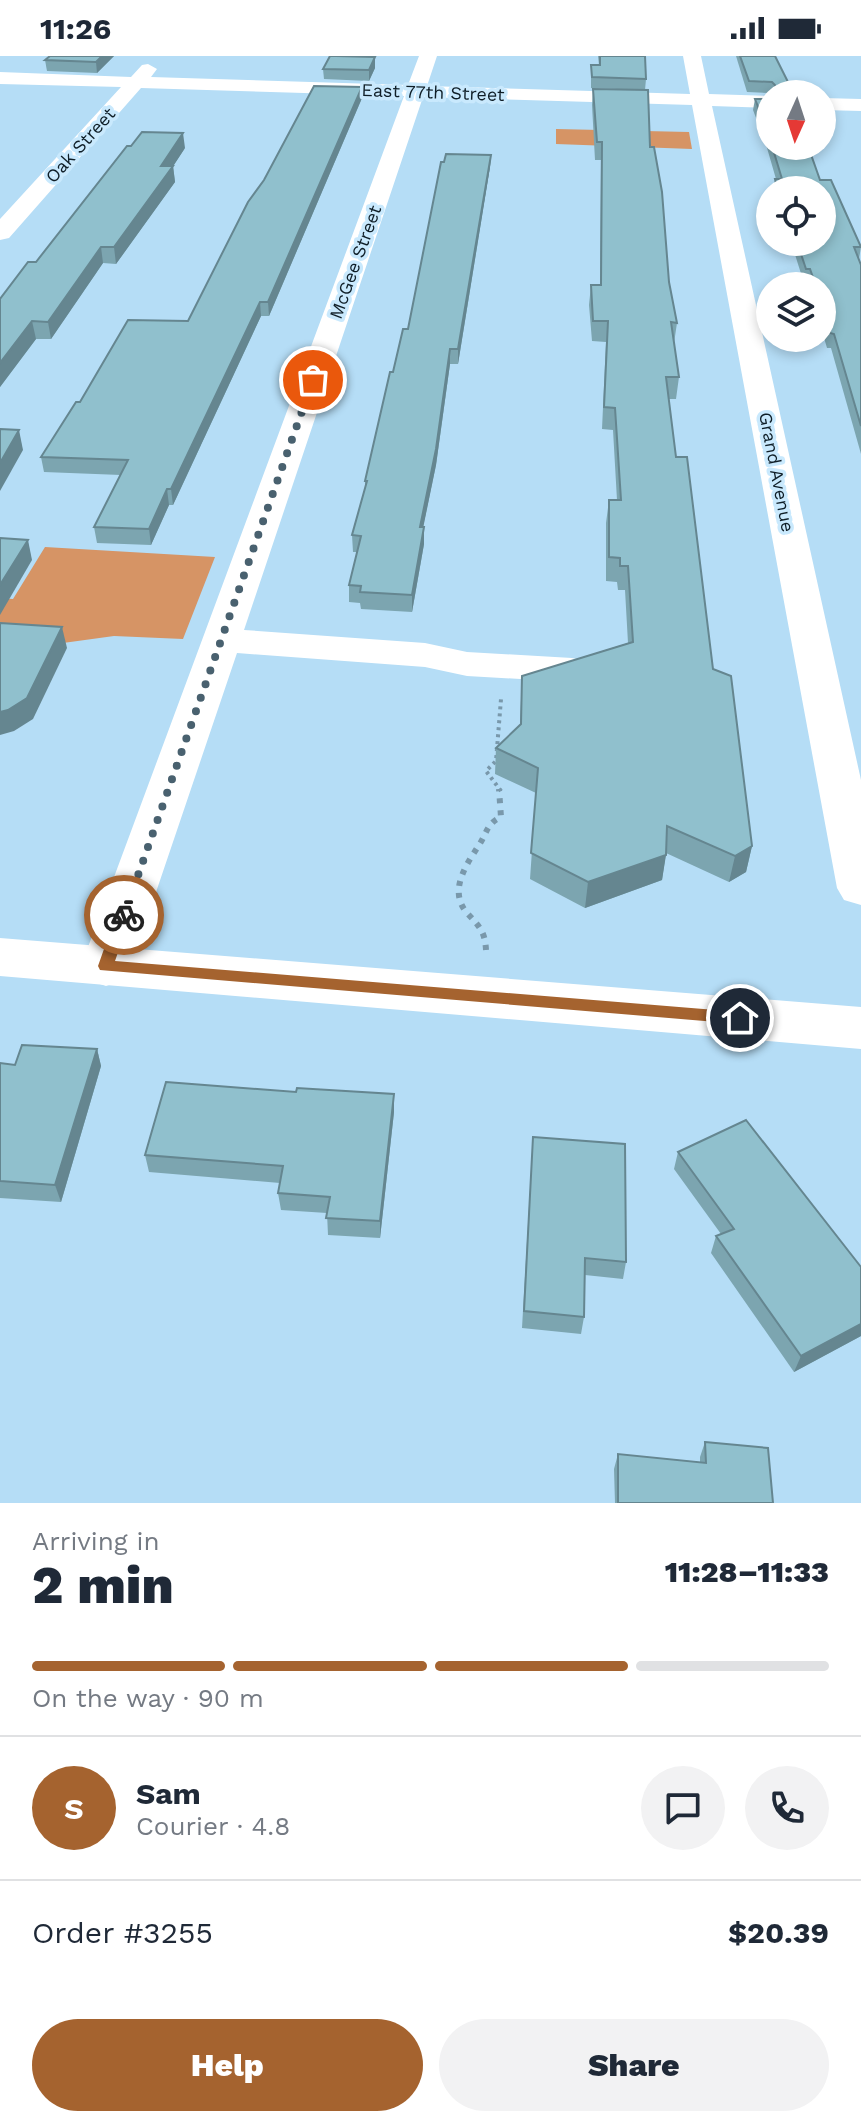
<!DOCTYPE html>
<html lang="en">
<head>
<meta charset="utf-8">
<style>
  :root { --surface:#fff; --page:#f2f2f3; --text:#1f2937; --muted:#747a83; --line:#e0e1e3; --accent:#a5632f }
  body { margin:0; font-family:"Work Sans",sans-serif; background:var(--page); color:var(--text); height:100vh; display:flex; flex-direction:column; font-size:30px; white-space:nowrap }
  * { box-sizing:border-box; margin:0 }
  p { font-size:26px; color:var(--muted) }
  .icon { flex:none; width:44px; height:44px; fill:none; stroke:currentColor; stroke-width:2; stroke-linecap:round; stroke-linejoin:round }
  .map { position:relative; height:1447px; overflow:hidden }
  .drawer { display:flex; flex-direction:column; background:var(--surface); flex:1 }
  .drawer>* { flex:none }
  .needle { width:52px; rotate:183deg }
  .buttons { position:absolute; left:756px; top:24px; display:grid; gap:16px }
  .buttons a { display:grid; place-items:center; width:80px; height:80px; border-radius:50%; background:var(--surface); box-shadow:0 4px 12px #0003; font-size:40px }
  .pin { position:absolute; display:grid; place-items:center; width:68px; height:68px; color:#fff; margin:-34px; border:4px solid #fff; border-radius:50%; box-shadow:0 2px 8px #0007 }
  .courier { position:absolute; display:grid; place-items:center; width:80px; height:80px; margin:-40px; border:6px solid #a5632f; border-radius:50%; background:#fff; color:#222; box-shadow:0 2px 10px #0007 }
  .head em { font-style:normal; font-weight:800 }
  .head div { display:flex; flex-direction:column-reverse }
  .head { display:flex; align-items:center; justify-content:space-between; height:136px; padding:0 32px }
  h1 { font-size:52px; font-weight:800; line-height:60px }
  .bar { display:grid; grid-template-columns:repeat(4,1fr); gap:12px 8px; align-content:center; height:96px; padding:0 32px }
  .bar i { height:10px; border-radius:6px; background:var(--line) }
  .bar .current { background:var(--accent) }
  .bar p { grid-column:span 4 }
  .line { display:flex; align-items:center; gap:20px; padding:0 32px; border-top:2px solid var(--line) }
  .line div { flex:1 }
  .round { display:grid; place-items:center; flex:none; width:84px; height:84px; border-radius:42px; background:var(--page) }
  .action { display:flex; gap:16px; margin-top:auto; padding:16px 32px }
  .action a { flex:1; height:92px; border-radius:48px; background:var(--accent); color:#fff; font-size:32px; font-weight:800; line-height:92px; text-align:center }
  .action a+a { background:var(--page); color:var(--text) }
  .status { display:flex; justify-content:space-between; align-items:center; height:56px; padding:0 40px; background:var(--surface); direction:ltr }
  .status svg { height:22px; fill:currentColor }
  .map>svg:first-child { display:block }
  .green { fill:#d69465 }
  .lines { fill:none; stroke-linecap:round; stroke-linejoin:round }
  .path-far1 { stroke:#7998ab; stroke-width:4; stroke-dasharray:3 4; stroke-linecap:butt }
  .path { stroke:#7998ab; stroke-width:6; stroke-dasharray:5 7; stroke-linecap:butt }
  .minor { fill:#fff; fill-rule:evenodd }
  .major { fill:#fff; fill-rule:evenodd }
  .wall { fill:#7ca5b0 }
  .shaded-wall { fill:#658690 }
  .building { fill:#90c0cd; stroke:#658690; stroke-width:2 }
  .route { fill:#a5632f }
  .done { stroke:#49616f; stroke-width:8; stroke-dasharray:0 14.4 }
  .labels { text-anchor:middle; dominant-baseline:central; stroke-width:7; stroke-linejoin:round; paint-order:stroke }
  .far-street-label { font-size:18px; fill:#0f1e27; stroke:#c9e9fd }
</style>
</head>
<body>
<div class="status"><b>11:26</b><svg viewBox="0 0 49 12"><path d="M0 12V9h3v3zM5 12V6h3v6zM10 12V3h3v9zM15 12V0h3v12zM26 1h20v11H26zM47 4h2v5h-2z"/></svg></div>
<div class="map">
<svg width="861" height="1447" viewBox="0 0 861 1447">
  <rect width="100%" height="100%" fill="#b5ddf6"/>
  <g class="green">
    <polygon points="556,73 689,76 692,93 556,88"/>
    <polygon points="45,491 215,501 183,583 114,580 63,587 0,583 0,542 13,543"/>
  </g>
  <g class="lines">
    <polyline class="path-far1" points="501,735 486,715 496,705 501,643"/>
    <path class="path" d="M486 894C485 875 479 870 467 857 448 835 466 809 479 789 487 777 487 767 501 761L499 733"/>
    <g class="minor">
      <polygon points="419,0 437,0 427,30 690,38 683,0 701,0 709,38 770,40 770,52 712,50 861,724 861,849 844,844 837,832 692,49 423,41 244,574 425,587 467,596 572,602 586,605 592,614 586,623 572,626 467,620 425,611 237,597 131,910 124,924 106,930 88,924 81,910 404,40 141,32 9,182 0,184 0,163 121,31 0,28 0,16 131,21 142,9 148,8 157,13 151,21 408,29"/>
      <polygon points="822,42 861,43 861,55 822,54"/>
    </g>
    <polygon class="major" points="0,882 861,951 861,993 0,920"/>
  </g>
  <g class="wall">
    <polygon points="50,0 114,0 97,17 47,15 45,4"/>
    <polygon points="598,0 645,0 646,23 645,34 591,32 591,9 599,9"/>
    <polygon points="736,0 775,0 794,38 747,36"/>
    <polygon points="375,12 369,25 324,23 323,13"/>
    <polygon points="362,31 362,42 269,260 261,260 173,449 169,449 151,489 97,487 94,471 121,419 44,416 41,401 80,346 188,265"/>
    <polygon points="593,33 650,91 669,226 677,267 674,287 679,321 676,343 669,343 676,401 713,613 752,790 746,816 729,826 666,797 662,824 585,852 530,823 536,737 495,718 496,692 520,669 522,620 628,587 625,534 618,534 617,526 606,525 606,467 609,444 617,444 613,374 602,373 606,286 592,285 589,249 591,229 600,229 601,104 595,104 592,49"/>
    <polygon points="755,43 770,43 770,90 808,90 820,124 861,191 859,203 861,209 861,398 831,292 827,292 822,275 822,230 809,230 808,227 804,227 791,186 822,186 822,134 773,134 775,123 776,123 765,85 753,54"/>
    <polygon points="185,92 173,110 175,126 116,208 103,207 51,283 36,283 0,331 0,243 36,206"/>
    <polygon points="491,99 490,111 458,308 450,308 436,409 423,471 424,488 412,556 361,553 360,547 349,546 349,529 357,496 353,496 352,479 365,433 365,425 393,316 408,273"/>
    <polygon points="97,993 101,1010 61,1146 0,1142 0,1007 15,1009"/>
    <polygon points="394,1056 380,1182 328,1179 327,1157 281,1154 278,1137 280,1127 149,1116 145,1099"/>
    <polygon points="533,1081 626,1206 623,1223 585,1219 584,1261 581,1278 522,1272"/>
    <polygon points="678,1096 861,1211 861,1280 794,1316 711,1197 716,1180 721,1178 674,1113"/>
    <polygon points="705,1386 773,1447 615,1447 614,1413 618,1398 700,1406 700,1401"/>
  </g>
  <g class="shaded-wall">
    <polygon points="102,0 114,0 97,17 96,6"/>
    <polygon points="375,1 375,12 369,25 369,14"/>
    <polygon points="362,31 362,42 269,260 268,246"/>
    <polygon points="183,77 185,92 172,112 173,110 175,126 116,208 114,191 161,110"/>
    <polygon points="491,99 490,111 458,308 458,293"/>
    <polygon points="101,191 103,207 51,283 48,266"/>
    <polygon points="260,246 261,260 173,449 171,433"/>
    <polygon points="32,265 36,283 0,331 0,307"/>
    <polygon points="450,293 450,308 436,409 420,487 420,471"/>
    <polygon points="19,374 23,394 0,435 0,407"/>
    <polygon points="167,433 169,449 151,489 149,473"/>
    <polygon points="424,471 424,488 412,556 412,539"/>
    <polygon points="28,484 32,504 0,559 0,529"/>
    <polygon points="62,571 67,592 33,663 14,675 0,679 0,656"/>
    <polygon points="752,790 746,816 729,826 735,800"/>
    <polygon points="666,799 662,824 585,852 588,826"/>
    <polygon points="97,993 101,1010 61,1146 55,1129"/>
    <polygon points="394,1038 394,1056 380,1182 380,1165"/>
    <polygon points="861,1268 861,1280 794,1316 801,1300"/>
  </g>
  <g class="building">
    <polygon points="50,0 102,0 96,6 45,4"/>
    <polygon points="330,0 336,0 375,1 369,14 323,13"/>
    <polygon points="600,0 645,0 646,23 592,21 591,9 600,9"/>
    <polygon points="740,0 775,0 794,38 774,38 775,29 772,26 749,25"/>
    <polygon points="314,30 362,31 268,246 260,246 171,433 167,433 149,473 94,471 128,404 41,401 76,346 80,346 128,264 188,265 248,146 264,124"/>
    <polygon points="593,33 648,34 650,91 654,91 662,136 669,226 677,267 671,266 679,321 666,321 676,401 687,401 713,613 731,620 752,790 735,800 667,770 666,799 588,826 531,797 538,712 496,692 521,668 522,620 633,586 628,510 620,510 620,502 609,501 609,444 621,444 615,352 604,351 608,265 593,265 591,229 601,229 602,86 597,86"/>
    <polygon points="755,43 770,43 770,82 767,73"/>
    <polygon points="142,76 183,77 161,110 173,110 114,191 101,191 48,266 32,265 0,307 0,243 28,206 36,206 127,90 131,90"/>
    <polygon points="772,90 808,90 820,124 831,124 861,191 854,191 861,209 861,370 834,278 830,277 822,251 822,230 816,230 810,213 806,213 797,186 822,186 822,134 778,134 775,123 782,123"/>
    <polygon points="446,98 491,99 458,293 450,293 436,393 420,471 424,471 412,539 360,536 361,530 349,529 361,480 352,479 367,425 365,425 390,316 393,316 403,273 408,273 441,106 444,106"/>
    <polygon points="0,373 19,374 0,407"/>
    <polygon points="0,482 28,484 0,529"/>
    <polygon points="0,567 62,571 27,642 8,654 0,656"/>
    <polygon points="22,989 97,993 55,1129 0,1125 0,1007 15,1009"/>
    <polygon points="166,1026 296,1036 297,1032 394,1038 380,1165 326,1162 330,1141 278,1137 283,1110 145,1099"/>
    <polygon points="746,1064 861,1211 861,1268 801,1300 716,1180 734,1173 678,1096"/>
    <polygon points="533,1081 625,1088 626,1206 585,1202 584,1261 524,1255"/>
    <polygon points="705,1386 768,1392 773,1447 618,1447 618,1398 706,1407"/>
  </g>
  <polygon class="route" points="124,854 131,859 115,905 740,956 748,962 740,968 100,914 98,910 116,859"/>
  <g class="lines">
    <polyline class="done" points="124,859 313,324"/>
  </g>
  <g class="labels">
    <g class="far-street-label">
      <text transform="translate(433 36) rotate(2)">East 77th Street</text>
      <text transform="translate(80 89) rotate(-48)">Oak Street</text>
      <text transform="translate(355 206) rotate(-70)">McGee Street</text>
      <text transform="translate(777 416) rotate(79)">Grand Avenue</text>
    </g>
  </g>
</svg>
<div class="buttons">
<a><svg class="needle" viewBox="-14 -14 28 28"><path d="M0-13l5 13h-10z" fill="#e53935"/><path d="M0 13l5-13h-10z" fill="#747a83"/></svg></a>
<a><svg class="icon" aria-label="locate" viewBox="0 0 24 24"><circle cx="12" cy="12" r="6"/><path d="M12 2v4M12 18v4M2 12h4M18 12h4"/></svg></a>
<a><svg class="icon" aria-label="layers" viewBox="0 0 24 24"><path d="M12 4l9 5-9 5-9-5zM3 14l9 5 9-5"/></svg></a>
</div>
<div class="pin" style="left:313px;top:324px;background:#ea580c"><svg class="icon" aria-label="bag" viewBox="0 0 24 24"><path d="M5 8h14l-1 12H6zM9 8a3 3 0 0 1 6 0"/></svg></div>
<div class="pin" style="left:740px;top:962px;background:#1f2937"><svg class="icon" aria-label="home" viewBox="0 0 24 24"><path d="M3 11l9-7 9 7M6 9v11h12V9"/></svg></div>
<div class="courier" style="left:124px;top:859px"><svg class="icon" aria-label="bike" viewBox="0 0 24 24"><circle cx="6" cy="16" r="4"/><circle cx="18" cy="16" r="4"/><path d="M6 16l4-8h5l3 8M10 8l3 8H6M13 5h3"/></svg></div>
</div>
<section class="drawer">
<div class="head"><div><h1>2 min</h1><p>Arriving in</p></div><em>11:28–11:33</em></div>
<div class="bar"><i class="current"></i><i class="current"></i><i class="current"></i><i></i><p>On the way · 90 m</p></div>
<div class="line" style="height:144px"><b class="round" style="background:var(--accent);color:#fff">S</b><div><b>Sam</b><p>Courier · 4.8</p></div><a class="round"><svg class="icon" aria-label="chat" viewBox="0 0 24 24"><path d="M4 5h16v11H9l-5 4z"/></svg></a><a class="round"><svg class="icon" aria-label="phone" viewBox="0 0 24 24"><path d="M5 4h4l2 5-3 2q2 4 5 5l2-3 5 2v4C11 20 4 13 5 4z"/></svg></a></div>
<div class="line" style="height:104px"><div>Order #3255</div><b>$20.39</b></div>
<div class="action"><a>Help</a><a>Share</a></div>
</section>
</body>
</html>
